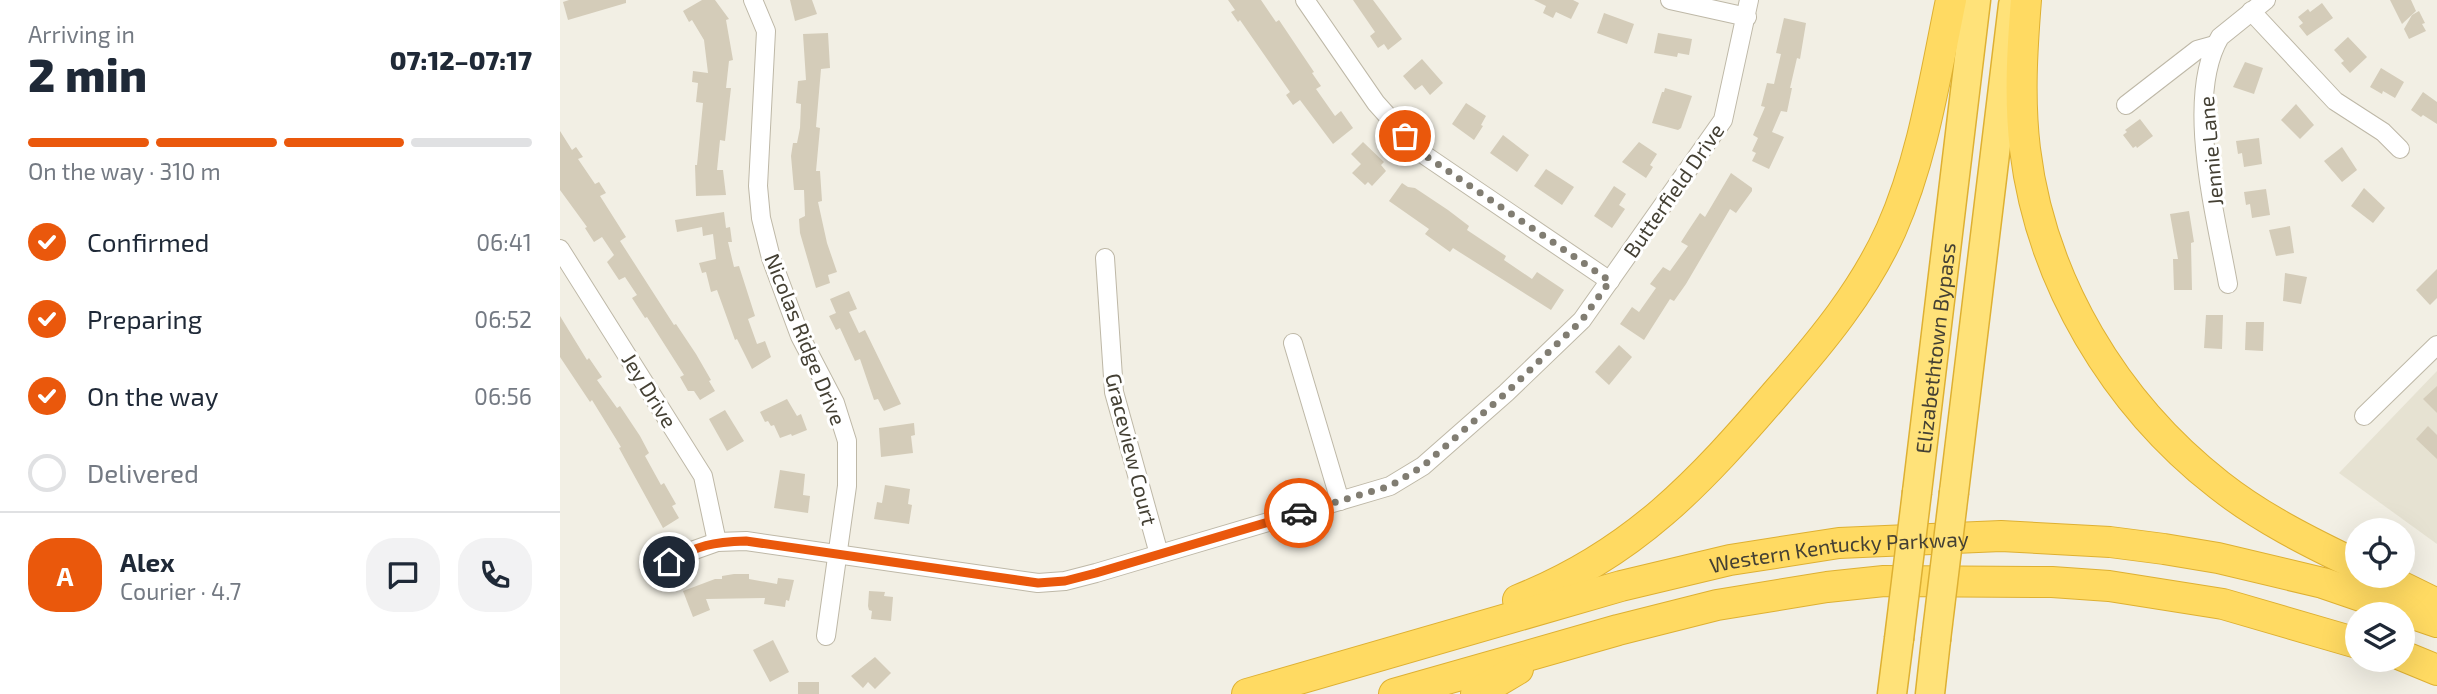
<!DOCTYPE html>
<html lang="en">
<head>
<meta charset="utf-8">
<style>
  :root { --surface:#fff; --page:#f2f2f3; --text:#1f2937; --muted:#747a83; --line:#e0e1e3; --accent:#ea580c }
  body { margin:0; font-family:"Exo 2",sans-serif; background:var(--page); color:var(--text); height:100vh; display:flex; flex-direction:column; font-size:26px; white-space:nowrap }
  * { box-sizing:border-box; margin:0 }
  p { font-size:23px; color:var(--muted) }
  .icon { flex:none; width:38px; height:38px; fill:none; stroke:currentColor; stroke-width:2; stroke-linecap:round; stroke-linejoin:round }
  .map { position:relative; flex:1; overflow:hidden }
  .panel { display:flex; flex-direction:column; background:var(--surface); width:560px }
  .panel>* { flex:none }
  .fabs { position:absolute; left:1785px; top:518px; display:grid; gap:14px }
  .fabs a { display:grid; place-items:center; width:70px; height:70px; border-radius:50%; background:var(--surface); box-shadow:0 7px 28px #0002; font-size:35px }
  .pin { position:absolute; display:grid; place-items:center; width:60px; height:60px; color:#fff; margin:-30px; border:4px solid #fff; border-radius:50%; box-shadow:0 2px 7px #0007 }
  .courier { position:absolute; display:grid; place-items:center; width:70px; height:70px; margin:-35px; border:5px solid #ea580c; border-radius:50%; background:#fff; color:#222; box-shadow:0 2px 9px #0007 }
  .headline em { font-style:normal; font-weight:800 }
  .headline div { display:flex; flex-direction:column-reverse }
  .headline { display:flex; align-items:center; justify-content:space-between; height:119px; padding:0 28px }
  h1 { font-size:46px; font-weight:800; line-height:52px }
  .bar { display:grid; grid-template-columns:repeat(4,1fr); gap:10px 7px; align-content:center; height:84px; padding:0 28px }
  .bar i { height:9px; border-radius:5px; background:var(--line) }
  .bar .active { background:var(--accent) }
  .bar p { grid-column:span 4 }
  .line { display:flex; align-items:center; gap:18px; padding:0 28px; border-top:2px solid var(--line) }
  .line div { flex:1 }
  .round { display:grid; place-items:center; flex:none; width:74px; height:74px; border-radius:28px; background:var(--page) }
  ol { padding:0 28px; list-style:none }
  li { display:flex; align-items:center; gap:21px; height:77px }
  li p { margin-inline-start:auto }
  li .icon { padding:7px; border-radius:50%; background:var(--accent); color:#fff; stroke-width:4 }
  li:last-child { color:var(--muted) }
  li i { width:38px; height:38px; border:4px solid var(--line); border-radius:50% }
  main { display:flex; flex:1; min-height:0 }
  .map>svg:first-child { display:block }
  .residential { fill:#e6e2d2 }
  .building { fill:#d4ccb9 }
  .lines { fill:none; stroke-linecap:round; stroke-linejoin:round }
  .minor-casing { stroke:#beb8a7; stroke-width:20 }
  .trunk-casing { stroke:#deb032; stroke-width:31 }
  .motorway-casing { stroke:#deb032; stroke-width:32 }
  .minor { stroke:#fff; stroke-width:18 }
  .trunk { stroke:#ffe279; stroke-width:28 }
  .motorway { stroke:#ffda62; stroke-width:30 }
  .trunk-bridge-casing { stroke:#deb032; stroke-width:31; stroke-linecap:butt }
  .trunk-bridge { stroke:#ffe279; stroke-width:28 }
  .done { stroke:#817d72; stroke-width:7; stroke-dasharray:0 12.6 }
  .route { stroke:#ea580c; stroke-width:9 }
  .labels { text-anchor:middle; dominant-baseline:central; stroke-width:6; stroke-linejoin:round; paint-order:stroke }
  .street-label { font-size:21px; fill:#444034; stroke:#fff }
</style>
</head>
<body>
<main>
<section class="panel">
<div class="headline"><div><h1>2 min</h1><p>Arriving in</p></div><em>07:12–07:17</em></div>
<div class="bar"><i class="active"></i><i class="active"></i><i class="active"></i><i></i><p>On the way · 310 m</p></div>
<ol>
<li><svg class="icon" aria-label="check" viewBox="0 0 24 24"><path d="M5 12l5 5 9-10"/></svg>Confirmed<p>06:41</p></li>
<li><svg class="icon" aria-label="check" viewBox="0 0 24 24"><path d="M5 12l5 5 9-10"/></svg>Preparing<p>06:52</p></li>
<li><svg class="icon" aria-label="check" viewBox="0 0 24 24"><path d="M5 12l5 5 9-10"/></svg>On the way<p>06:56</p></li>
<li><i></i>Delivered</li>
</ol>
<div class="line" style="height:126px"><b class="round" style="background:var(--accent);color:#fff">A</b><div><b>Alex</b><p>Courier · 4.7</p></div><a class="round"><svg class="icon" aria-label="chat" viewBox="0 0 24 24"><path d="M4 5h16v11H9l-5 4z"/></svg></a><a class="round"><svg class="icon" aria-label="phone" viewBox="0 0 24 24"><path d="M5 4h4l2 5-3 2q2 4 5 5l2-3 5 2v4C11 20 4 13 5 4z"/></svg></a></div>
</section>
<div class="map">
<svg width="1877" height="694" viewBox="0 0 1877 694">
  <rect width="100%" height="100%" fill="#f2efe4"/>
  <polygon class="residential" points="1877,371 1877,544 1779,473"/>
  <g class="building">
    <polygon points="9,0 66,0 66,3 8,20 3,2"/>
    <polygon points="142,0 155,0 169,19 166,20 173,60 169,61 166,88 171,88 169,105 165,141 160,140 157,170 163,170 166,195 136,196 135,165 137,165 143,103 136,102 138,83 132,82 133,71 148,73 144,40 132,20 129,22 123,11"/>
    <polygon points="230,0 252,0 257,14 235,21"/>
    <polygon points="668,0 701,0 716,22 719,20 754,72 752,73 761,86 756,89 775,116 781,111 793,128 773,144 740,100 733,105 726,95 730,92 680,20 678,22 671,12 675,10"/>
    <polygon points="793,0 813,0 842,39 828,50 824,44 818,48 810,36 815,32"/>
    <polygon points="974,0 1013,0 1019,3 1011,19 996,12 993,18 983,13 986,6"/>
    <polygon points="1830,0 1851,0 1856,11 1842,24"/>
    <polygon points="1762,3 1773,18 1747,36 1739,26 1743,23 1738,17 1748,9 1750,12"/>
    <polygon points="1859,11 1865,23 1862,24 1866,31 1849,39 1844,29 1852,15"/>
    <polygon points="1044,13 1074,24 1067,44 1037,33"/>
    <polygon points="1224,18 1246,23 1240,59 1237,58 1230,88 1232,88 1227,112 1221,111 1212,132 1224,137 1209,169 1192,161 1196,153 1192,151 1198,138 1193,135 1205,107 1201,106 1207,83 1214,84 1221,54 1216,53"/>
    <polygon points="268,33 270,68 261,69 256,127 260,128 256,171 260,171 262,201 258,202 267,243 277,272 268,275 270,283 256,288 240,233 239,219 245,216 244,190 234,190 231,156 233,143 237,143 240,128 241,104 236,103 238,81 246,80 243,34"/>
    <polygon points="1098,33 1132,39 1129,55 1118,53 1117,57 1094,53"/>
    <polygon points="1788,37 1807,57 1790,73 1781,63 1784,61 1774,50"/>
    <polygon points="862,59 883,83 870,95 862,85 855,90 843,76"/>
    <polygon points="1685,62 1703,68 1694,94 1673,87"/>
    <polygon points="1821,68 1844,82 1835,98 1823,91 1822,94 1810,87"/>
    <polygon points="1105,88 1132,96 1121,128 1118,130 1092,123 1102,92 1104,92"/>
    <polygon points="1863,92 1877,102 1877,124 1863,115 1861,117 1851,110"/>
    <polygon points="906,103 926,116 921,125 923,126 914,140 892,124"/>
    <polygon points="1736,104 1754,125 1740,139 1721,120"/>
    <polygon points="1580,119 1593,136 1577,148 1576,146 1573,148 1563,135 1567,132 1565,130"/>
    <polygon points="0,131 12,150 16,147 23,157 18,159 35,184 39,182 46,193 40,196 66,237 60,241 114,325 116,324 136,354 151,380 149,381 155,391 140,400 134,391 128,391 120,377 124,375 87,317 85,318 72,298 77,295 65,277 59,280 47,262 54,255 42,237 34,242 25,228 27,227 0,190"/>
    <polygon points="943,135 969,155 957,172 930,153"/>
    <polygon points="1699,138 1702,164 1684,167 1682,153 1678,154 1676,141"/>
    <polygon points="803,142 824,162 821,165 826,171 812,186 808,182 805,185 792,173 801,164 791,154"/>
    <polygon points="1079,142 1097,154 1090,165 1093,167 1086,178 1062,162"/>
    <polygon points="1782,147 1797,170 1782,182 1764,161"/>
    <polygon points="986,169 1014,187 1002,205 974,186"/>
    <polygon points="1171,173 1192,188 1192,191 1176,213 1170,209 1126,284 1114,301 1110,299 1084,340 1060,324 1072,307 1079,312 1096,288 1090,284 1103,267 1110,271 1128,246 1121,242 1128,231 1140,213 1145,217"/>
    <polygon points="842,183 848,187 855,188 888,210 909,226 907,230 946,256 944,260 972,279 977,272 1004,290 991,310 893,248 890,252 865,234 869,229 829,201"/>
    <polygon points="1054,186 1066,194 1059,205 1065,209 1052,228 1034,216"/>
    <polygon points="1804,188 1825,208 1813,223 1791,206"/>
    <polygon points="1706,189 1710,215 1692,218 1690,204 1686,205 1684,192"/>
    <polygon points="1629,211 1634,242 1631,243 1632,290 1614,290 1613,259 1618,259 1610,214"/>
    <polygon points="164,212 166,228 170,227 172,242 168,242 174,267 179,266 195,316 188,319 197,344 205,341 211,357 192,369 177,339 175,340 157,290 151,292 146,272 142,273 139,263 156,259 153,234 143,236 142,227 117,232 115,220"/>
    <polygon points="1730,226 1734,253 1716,256 1709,230"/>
    <polygon points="1877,269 1877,298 1870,305 1856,290"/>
    <polygon points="1725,273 1747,277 1741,304 1723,301"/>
    <polygon points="289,291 297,309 289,312 299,333 305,330 341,404 324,411 318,399 314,400 300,359 295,361 280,328 276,330 269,316 276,313 270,299"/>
    <polygon points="1646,315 1663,315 1662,349 1644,348"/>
    <polygon points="0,316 27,360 29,358 42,377 37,380 57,408 60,406 80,436 89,453 85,456 101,485 104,483 116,504 112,506 119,518 103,528 59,448 61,447 32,400 30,402 0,357"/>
    <polygon points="1686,322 1704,322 1703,351 1685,350"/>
    <polygon points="1059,345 1072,357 1049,385 1035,372"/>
    <polygon points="1877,386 1877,413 1863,399"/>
    <polygon points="227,399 237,416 241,414 247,430 232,436 231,434 220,438 214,425 211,426 208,421 205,422 200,412"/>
    <polygon points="165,410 184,441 167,451 149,419"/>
    <polygon points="354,423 355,435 351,436 353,453 321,457 319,428"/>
    <polygon points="1868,426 1877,435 1877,459 1856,439"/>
    <polygon points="220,470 245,474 243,495 250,496 248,513 214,508"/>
    <polygon points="325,485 350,489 348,504 352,505 349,524 314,519 317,502 322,503"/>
    <polygon points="174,574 189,574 189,579 217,584 218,578 234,580 229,601 226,600 225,607 204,604 205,598 146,599 150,610 133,617 123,591 155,579 162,579 162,576"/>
    <polygon points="309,591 325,592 324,596 333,597 331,621 311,619 312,611 309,610 308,606"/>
    <polygon points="213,640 229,672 210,682 193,650"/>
    <polygon points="315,657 331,673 315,689 308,682 303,688 291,676"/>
    <rect x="238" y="682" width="21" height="12"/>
  </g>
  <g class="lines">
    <g class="minor-casing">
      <g id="minor">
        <polyline points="193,0 206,31 198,186 201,218 211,258 240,336 275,403 287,441 287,486 266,636"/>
        <polyline points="745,0 816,103 860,152 1050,281"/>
        <polyline points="1110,0 1187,17"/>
        <polyline points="1691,11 1775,101 1823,132 1840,149"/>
        <polyline points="1566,105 1637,50 1655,45"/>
        <polyline points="0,249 143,476 157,542"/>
        <polyline points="545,258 554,392 599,554"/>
        <path d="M1668 284C1656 216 1624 98 1660 37L1706 0"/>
        <polyline points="733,343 780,501"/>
        <polyline points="1804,416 1877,345"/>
        <polyline points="92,572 126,553 157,542 186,541 478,583 505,581 536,573 830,486 863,466 946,393 1022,320 1163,120 1189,0"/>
      </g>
    </g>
    <g class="trunk-casing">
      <g id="trunk">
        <path id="s1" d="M1357 492 1416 0"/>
        <polyline points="1394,492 1453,5"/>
        <polyline points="1332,694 1339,639"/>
        <polyline points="1370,694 1376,640"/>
      </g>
    </g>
    <g class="motorway-casing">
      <g id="motorway">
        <path d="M1466 0C1462 50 1459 99 1465 149 1481 281 1555 404 1659 485 1701 518 1749 542 1797 565"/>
        <polyline points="1820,576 1877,604"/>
        <path d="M958 600C1074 554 1140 482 1219 390 1262 341 1304 290 1331 230 1363 158 1375 77 1391 0"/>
        <polyline points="1843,656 1877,670"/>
        <path id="s2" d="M687 694 1061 586 1170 560 1279 543 1441 536 1550 542 1604 549 1658 558 1763 583 1877 622"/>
        <polyline points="834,694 1058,630 1157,605 1267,587 1324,581 1492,582 1549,586 1663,604 1797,643"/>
        <polyline points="916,694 958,669"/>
      </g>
    </g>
    <use href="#minor" class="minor"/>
    <use href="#trunk" class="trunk"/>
    <use href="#motorway" class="motorway"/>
    <g class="trunk-bridge-casing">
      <g id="trunk-bridge">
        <polyline points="1339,639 1357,492"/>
        <polyline points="1376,640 1394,492"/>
      </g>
    </g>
    <use href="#trunk-bridge" class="trunk-bridge"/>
  </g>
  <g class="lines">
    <polyline class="done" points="739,513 830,486 863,466 946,393 1022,320 1050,281 860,152 845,136"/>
    <path class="route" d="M109 562C138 545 153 542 186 541L478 583 505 581 536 573 739 513"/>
  </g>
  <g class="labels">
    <g class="street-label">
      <text transform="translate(1650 151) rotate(-95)">Jennie Lane</text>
      <text transform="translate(1113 190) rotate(-55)">Butterfield Drive</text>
      <text transform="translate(246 339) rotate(68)">Nicolas Ridge Drive</text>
      <text stroke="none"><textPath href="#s1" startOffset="145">Elizabethtown Bypass</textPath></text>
      <text transform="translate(90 390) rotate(58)">Jey Drive</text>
      <text transform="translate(572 449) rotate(76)">Graceview Court</text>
      <text stroke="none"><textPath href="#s2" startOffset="611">Western Kentucky Parkway</textPath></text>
    </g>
  </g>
</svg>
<div class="fabs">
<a><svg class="icon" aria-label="locate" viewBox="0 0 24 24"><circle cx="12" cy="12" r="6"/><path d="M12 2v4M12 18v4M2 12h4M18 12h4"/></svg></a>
<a><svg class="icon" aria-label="layers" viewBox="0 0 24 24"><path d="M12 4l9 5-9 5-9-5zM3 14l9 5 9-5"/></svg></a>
</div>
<div class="pin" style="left:845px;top:136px;background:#ea580c"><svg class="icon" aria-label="bag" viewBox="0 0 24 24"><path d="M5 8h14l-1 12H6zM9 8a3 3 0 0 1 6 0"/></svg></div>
<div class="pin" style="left:109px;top:562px;background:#1f2937"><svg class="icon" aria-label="home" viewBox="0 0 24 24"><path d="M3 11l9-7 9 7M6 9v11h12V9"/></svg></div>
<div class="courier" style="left:739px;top:513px"><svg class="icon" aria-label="car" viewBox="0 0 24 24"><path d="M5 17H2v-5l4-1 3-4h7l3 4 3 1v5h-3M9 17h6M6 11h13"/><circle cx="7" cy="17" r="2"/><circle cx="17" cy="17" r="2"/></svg></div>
</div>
</main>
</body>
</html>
